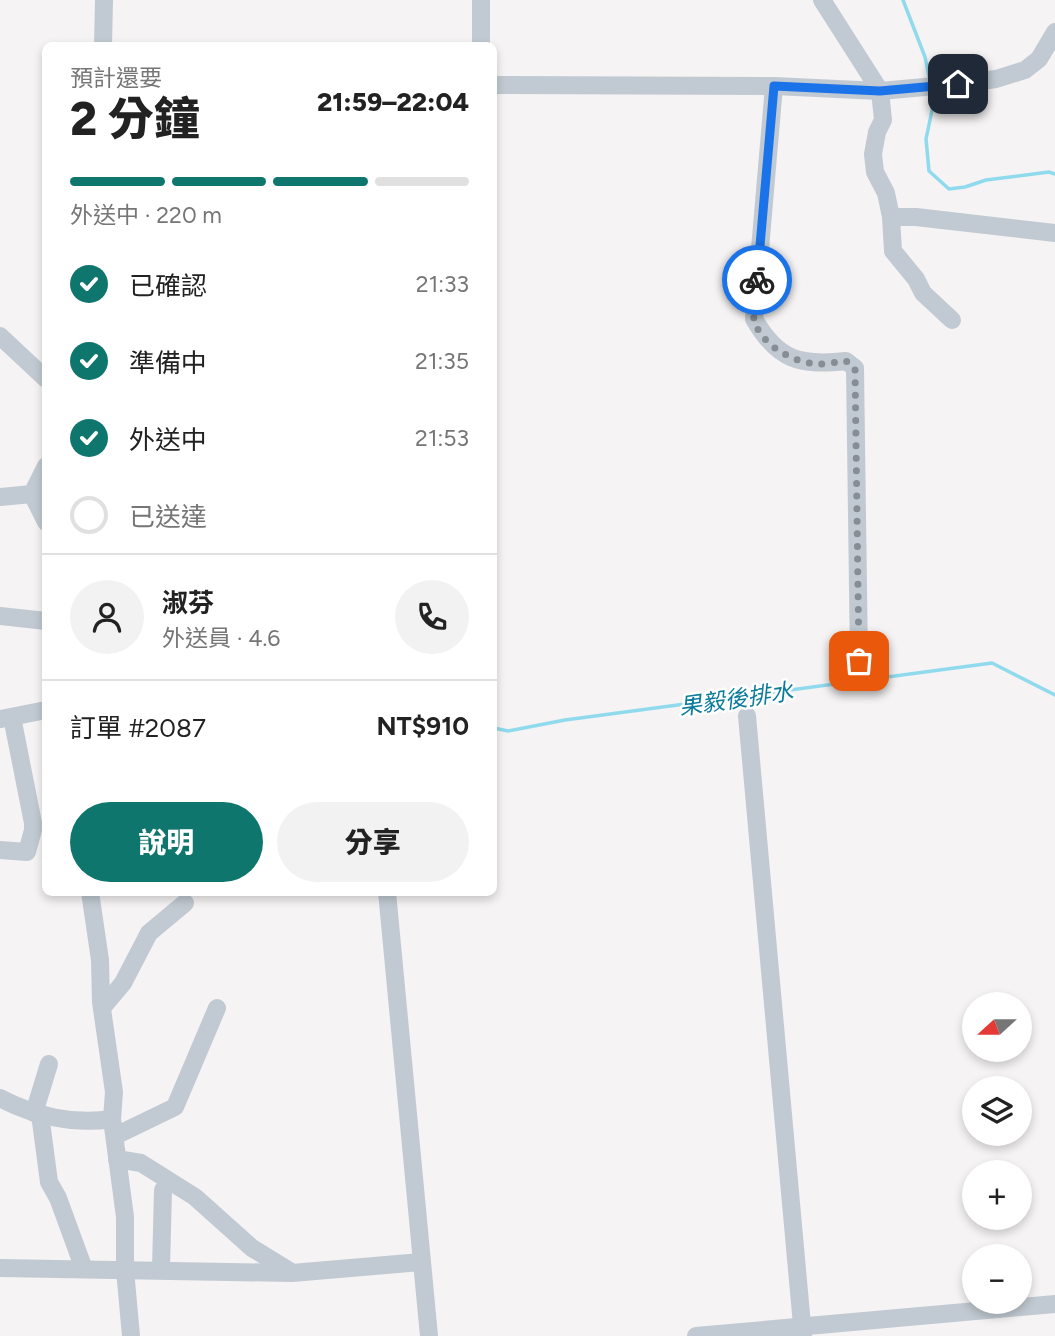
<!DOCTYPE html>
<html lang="zh-TW">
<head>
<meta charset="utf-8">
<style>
  :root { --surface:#fff; --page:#f2f2f2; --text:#222; --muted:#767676; --line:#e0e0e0; --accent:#0f766e }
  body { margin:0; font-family:Figtree,"Noto Sans TC",sans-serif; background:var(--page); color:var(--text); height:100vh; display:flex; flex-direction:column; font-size:26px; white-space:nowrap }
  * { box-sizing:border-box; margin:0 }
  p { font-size:23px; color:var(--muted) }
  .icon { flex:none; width:38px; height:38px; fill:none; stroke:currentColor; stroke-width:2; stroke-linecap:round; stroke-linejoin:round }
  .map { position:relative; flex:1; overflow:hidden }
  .drawer { position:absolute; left:42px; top:42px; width:455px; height:854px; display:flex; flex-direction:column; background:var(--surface); border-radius:10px; box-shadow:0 4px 10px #0003 }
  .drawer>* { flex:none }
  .needle { width:46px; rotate:249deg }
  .controls { position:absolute; left:962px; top:992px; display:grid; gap:14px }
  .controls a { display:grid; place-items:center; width:70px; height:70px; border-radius:50%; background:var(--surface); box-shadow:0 4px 10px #0003; font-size:35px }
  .pin { position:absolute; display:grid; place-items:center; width:60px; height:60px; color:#fff; margin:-30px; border-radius:14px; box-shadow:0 4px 10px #0006 }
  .courier { position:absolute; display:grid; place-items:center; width:70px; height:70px; margin:-35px; border:5px solid #1a73e8; border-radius:50%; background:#fff; color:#222; box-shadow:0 2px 9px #0007 }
  .head em { font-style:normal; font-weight:800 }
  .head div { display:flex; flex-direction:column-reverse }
  .head { display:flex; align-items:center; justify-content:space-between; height:119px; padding:0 28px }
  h1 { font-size:46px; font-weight:800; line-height:52px }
  .bar { display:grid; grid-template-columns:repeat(4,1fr); gap:10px 7px; align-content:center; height:84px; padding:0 28px }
  .bar i { height:9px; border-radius:5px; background:var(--line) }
  .bar .active { background:var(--accent) }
  .bar p { grid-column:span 4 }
  .line { display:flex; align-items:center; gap:18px; padding:0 28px; border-top:2px solid var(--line) }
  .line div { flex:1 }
  .round { display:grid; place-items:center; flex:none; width:74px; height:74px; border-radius:37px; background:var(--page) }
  ol { padding:0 28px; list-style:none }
  li { display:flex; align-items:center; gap:21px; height:77px }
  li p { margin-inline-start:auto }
  li .icon { padding:7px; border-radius:50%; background:var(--accent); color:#fff; stroke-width:4 }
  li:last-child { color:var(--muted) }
  li i { width:38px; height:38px; border:4px solid var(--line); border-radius:50% }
  .cta { display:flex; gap:14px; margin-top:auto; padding:14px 28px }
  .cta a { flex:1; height:80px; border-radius:42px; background:var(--accent); color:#fff; font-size:28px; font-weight:800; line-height:80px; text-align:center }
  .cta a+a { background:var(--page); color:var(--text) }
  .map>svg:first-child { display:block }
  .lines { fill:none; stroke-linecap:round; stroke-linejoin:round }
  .stream { stroke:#90daee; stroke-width:3.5 }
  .minor { stroke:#c1cad2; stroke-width:18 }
  .done { stroke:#868d94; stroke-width:7; stroke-dasharray:0 12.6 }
  .route { stroke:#1a73e8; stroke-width:9 }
  .labels { text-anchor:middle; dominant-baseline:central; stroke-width:5; stroke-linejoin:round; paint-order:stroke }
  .water-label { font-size:23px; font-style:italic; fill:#0c7c9b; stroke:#fff }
</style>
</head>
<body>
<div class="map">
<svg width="1055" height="1336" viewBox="0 0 1055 1336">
  <rect width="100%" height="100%" fill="#f5f3f3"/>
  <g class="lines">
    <g class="stream">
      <polyline points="903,0 925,57 930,81"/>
      <polyline points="932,92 934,101 926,139 929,171 949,189 965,187 986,180 1049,172 1055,174"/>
      <polyline points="494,728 508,731 565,720 992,663 1055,695"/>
    </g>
    <g class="minor">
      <polyline points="481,0 481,46"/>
      <polyline points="822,0 880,91 883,120 877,132 873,154 875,172 886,193 891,217 893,251 916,279 923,293 952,320"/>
      <polyline points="103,46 104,0"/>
      <polyline points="494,85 774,86 880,91 958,84 996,79 1025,70 1039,59 1055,32"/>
      <path d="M774 86 754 319C778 361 801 366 846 361L855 368 859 661"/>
      <polyline points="891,217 916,217 1055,233"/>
      <polyline points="0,336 46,379"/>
      <polyline points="32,494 46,522"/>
      <polyline points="0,497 32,494 46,466"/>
      <polyline points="0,616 46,621"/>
      <polyline points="747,716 803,1336"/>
      <polyline points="1,719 46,710"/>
      <polyline points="0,850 27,852 33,830 33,823 12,717"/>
      <polyline points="90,892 100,960 101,1002 114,1092 112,1119 125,1217 125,1270 131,1336"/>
      <polyline points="387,892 429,1336"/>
      <polyline points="102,1008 123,983 149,933 185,903"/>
      <path d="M0 1098C34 1116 74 1125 112 1119"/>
      <polyline points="34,1113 49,1064"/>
      <polyline points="40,1114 49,1182 58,1198 84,1269"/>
      <polyline points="115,1136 175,1107 217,1008"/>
      <polyline points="117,1159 141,1163 195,1197 252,1248 291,1272"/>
      <polyline points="0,1268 292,1273 421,1262"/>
      <polyline points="161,1269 163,1190"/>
      <polyline points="696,1336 1055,1304"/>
    </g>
  </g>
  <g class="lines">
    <path class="done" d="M757 280C756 291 752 307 754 319 760 345 794 363 818 364 827 364 837 362 846 361L855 368 859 661"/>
    <polyline class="route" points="757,280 774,86 880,91 958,84"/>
  </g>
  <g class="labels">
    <g class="water-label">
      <text transform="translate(736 699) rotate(-8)">果毅後排水</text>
    </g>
  </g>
</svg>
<div class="controls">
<a><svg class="needle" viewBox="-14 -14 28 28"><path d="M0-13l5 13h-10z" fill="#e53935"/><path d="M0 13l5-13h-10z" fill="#767676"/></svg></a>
<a><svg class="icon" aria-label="layers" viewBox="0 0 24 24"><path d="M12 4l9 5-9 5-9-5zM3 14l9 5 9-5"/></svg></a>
<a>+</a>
<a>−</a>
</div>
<div class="pin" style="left:859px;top:661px;background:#ea580c"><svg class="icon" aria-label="bag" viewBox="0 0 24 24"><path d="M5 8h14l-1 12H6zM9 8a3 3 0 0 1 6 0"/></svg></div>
<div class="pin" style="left:958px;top:84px;background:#1f2937"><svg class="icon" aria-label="home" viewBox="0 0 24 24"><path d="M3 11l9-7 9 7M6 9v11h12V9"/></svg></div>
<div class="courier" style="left:757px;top:280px"><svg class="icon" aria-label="bike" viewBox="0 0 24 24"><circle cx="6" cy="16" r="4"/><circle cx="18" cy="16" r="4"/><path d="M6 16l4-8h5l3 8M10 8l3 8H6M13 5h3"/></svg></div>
<section class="drawer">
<div class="head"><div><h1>2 分鐘</h1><p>預計還要</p></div><em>21:59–22:04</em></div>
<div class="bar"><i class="active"></i><i class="active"></i><i class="active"></i><i></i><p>外送中 · 220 m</p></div>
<ol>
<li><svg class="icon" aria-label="check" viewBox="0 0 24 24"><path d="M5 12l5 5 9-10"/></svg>已確認<p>21:33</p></li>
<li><svg class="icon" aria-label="check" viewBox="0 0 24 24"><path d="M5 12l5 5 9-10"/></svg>準備中<p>21:35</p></li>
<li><svg class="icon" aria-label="check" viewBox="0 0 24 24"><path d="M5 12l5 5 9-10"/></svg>外送中<p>21:53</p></li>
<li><i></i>已送達</li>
</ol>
<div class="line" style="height:126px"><a class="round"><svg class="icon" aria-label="person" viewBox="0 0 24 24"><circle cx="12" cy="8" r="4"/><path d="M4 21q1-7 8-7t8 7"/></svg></a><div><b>淑芬</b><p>外送員 · 4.6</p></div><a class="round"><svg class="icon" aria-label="phone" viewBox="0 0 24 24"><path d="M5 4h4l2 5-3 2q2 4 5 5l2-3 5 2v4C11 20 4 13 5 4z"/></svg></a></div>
<div class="line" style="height:91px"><div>訂單 #2087</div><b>NT$910</b></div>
<div class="cta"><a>說明</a><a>分享</a></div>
</section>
</div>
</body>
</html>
